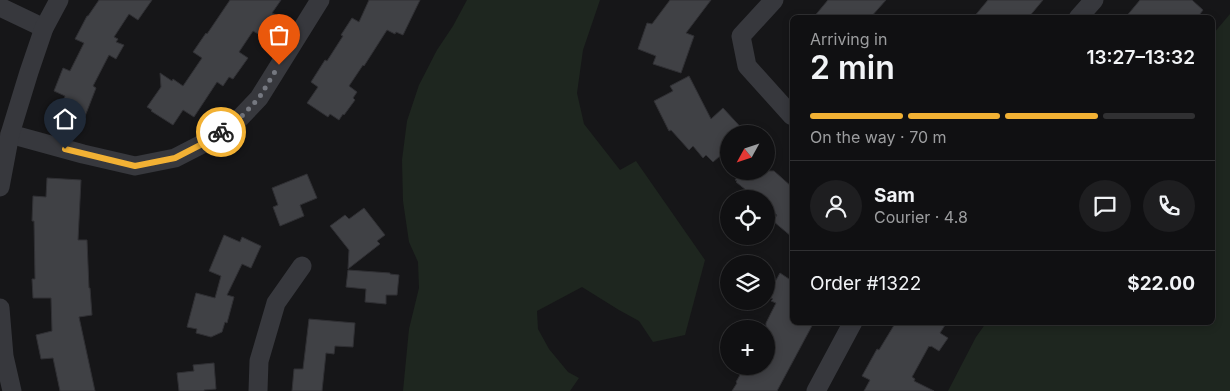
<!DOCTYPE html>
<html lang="en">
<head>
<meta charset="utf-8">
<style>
  :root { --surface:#101012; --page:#1e1e20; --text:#f1f3f6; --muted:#9c9d9f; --line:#303032; --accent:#f2b134 }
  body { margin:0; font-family:Inter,sans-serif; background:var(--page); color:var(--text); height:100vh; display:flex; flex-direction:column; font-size:19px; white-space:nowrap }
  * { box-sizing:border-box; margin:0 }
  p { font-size:16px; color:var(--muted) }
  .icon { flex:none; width:28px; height:28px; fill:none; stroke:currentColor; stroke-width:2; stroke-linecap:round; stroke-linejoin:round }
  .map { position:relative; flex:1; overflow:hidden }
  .panel { position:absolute; left:790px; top:15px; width:425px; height:310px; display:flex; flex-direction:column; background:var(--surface); border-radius:8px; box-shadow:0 2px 8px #0003,0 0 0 1px var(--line) }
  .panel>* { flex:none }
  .needle { width:32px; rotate:230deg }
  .buttons { position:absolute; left:720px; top:125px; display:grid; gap:10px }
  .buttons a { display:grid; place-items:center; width:55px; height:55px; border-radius:50%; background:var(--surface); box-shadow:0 2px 8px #0003,0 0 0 1px var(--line); font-size:25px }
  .pin { position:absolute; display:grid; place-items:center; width:42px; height:42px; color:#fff; margin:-51px -21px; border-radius:50% 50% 50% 0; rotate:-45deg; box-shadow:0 0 5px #0007 }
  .pin .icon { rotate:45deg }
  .courier { position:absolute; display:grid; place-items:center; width:50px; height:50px; margin:-25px; border:4px solid #f2b134; border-radius:50%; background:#fff; color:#222; box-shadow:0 1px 6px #0007 }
  .headline em { font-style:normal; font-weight:600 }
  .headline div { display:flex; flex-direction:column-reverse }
  .headline { display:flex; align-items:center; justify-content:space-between; height:85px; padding:0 20px }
  h1 { font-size:32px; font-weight:600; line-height:38px }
  .bar { display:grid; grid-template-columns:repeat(4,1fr); gap:8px 5px; align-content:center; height:60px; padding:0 20px }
  .bar i { height:6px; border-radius:4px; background:var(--line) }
  .bar .active { background:var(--accent) }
  .bar p { grid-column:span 4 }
  .line { display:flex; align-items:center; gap:12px; padding:0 20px; border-top:1px solid var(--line) }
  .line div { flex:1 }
  .round { display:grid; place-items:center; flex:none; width:52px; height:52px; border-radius:26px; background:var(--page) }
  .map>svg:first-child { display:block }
  .green { fill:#1e261f }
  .building { fill:#404145; stroke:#303034 }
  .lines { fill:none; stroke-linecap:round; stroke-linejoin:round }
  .minor { stroke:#37383d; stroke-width:19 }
  .done { stroke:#757880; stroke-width:5; stroke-dasharray:0 9 }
  .route { stroke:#f2b134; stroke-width:6 }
</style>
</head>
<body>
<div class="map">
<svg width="1230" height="391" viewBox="0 0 1230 391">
  <rect width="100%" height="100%" fill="#161618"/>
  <g class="green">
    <polygon points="467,0 600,0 583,50 577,93 584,124 620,170 636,161 705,260 685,335 653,342 639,321 619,310 582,287 537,311 538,329 549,349 568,372 579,378 570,391 403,391 409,329 419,288 418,262 409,242 403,201 402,160 407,121 419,85 437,50 453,26"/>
    <polygon points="1230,14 1230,391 948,391 976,337 986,323 1212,322 1213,34"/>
  </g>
  <g class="building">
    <polygon points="99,0 152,0 138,20 129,14 114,37 118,39 116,42 124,45 116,59 109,55 93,86 96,88 82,124 58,114 65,96 54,91 63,68 70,71 84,43 75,39 87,16 88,16"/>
    <polygon points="230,0 281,0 272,13 276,15 262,36 253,31 239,52 248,58 233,79 229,77 223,86 217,82 194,117 183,110 173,125 151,111 152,110 147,107 161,87 160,73 172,81 173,79 183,86 202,58 193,52 206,33 207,34"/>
    <polygon points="369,0 420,0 403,35 396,32 395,34 387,30 364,66 363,65 349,86 357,92 353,98 355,100 344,115 343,114 339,120 330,114 328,117 307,103 318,87 311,82 325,60 327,61 343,36 341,35 352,18 359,22"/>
    <polygon points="670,0 711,0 686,33 694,36 681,73 653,64 656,56 638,49 647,23 652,24"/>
    <polygon points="828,0 886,0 870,18 813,18"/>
    <polygon points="988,0 1043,0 1028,18 973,18"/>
    <polygon points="1140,0 1192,0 1203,10 1197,18 1125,18"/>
    <polygon points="689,76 711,119 723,108 747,134 729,134 729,165 720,156 713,162 706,155 703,158 693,146 689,150 671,130 669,131 654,101 673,91 670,86"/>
    <polygon points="742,171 774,171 792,187 792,237 773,221 777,215 766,206 766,199 756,198 736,182 737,181 735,180"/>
    <polygon points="307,174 317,198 300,205 304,216 280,226 273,207 278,205 272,188"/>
    <polygon points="47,178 81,180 78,240 87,240 89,288 90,288 92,315 79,317 95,391 60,391 53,358 41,359 36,335 52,331 51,298 33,298 32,279 35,279 34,221 32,221 33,196 46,197"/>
    <polygon points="364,208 385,235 377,241 380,244 348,269 349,250 330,226 345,215 349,219"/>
    <polygon points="224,235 240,242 242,237 261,246 251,268 242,264 227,295 234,297 227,323 225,322 222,332 211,337 196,333 197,329 187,327 196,293 215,298 221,276 209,271"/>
    <polygon points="348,270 390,273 390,274 399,275 397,295 386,295 386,304 365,302 366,289 346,287"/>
    <polygon points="780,273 792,281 792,322 814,322 777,391 732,391 737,383 736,382 745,366 766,366 766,323 776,303 771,301 773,299 767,296"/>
    <polygon points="309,319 355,323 353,347 335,346 334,354 326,353 322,391 292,391 294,369 303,369"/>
    <polygon points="896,322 947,322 940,333 948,338 939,351 931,346 930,347 929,346 912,377 915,379 914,381 934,391 864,391 870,380 862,376 877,349 879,350"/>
    <polygon points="214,363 216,389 204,390 204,391 179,391 177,373 194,371 193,365"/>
  </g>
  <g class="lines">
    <g class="minor">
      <polyline points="774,0 741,36 747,66 792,116"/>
      <polyline points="0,7 44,28"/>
      <polyline points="1078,18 1094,0"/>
      <polyline points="10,134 83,154 135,166 175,158 210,140 240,118 259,98 320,0"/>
      <polyline points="0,187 10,134 29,72 44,28 59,0"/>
      <polyline points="0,308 4,356 12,391"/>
      <polyline points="258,391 259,361 276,303 302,266"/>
      <polyline points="816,391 853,322"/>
    </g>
  </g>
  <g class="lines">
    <polyline class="done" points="221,132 240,118 259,98 279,65"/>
    <polyline class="route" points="65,149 135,166 175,158 210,140 221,132"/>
  </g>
</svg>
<div class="buttons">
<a><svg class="needle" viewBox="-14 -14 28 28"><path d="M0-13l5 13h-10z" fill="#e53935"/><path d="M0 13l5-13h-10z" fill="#9c9d9f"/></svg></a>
<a><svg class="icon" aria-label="locate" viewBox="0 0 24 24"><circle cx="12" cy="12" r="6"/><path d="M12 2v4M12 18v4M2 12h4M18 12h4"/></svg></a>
<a><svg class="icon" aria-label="layers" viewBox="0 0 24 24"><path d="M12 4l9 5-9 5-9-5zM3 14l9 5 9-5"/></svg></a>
<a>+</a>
</div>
<div class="pin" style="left:279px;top:65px;background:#ea580c"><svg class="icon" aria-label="bag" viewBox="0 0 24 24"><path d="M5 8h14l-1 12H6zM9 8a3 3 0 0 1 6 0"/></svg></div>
<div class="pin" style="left:65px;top:149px;background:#1f2937"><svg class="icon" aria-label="home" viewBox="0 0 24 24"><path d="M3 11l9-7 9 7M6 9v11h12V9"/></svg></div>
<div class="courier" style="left:221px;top:132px"><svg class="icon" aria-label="bike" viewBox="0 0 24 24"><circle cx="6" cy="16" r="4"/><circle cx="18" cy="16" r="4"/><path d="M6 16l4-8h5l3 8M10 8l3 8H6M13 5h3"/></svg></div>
<section class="panel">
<div class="headline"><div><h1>2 min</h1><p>Arriving in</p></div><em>13:27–13:32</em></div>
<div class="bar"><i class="active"></i><i class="active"></i><i class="active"></i><i></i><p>On the way · 70 m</p></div>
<div class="line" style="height:90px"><a class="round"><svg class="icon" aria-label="person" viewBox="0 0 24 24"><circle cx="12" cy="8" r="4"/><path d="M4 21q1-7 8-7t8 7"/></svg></a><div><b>Sam</b><p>Courier · 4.8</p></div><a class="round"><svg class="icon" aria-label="chat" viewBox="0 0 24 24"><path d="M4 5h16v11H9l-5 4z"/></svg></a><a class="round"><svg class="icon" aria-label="phone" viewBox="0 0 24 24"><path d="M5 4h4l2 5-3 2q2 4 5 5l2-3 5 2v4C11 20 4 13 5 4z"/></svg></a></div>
<div class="line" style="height:65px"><div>Order #1322</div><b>$22.00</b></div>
</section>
</div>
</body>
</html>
